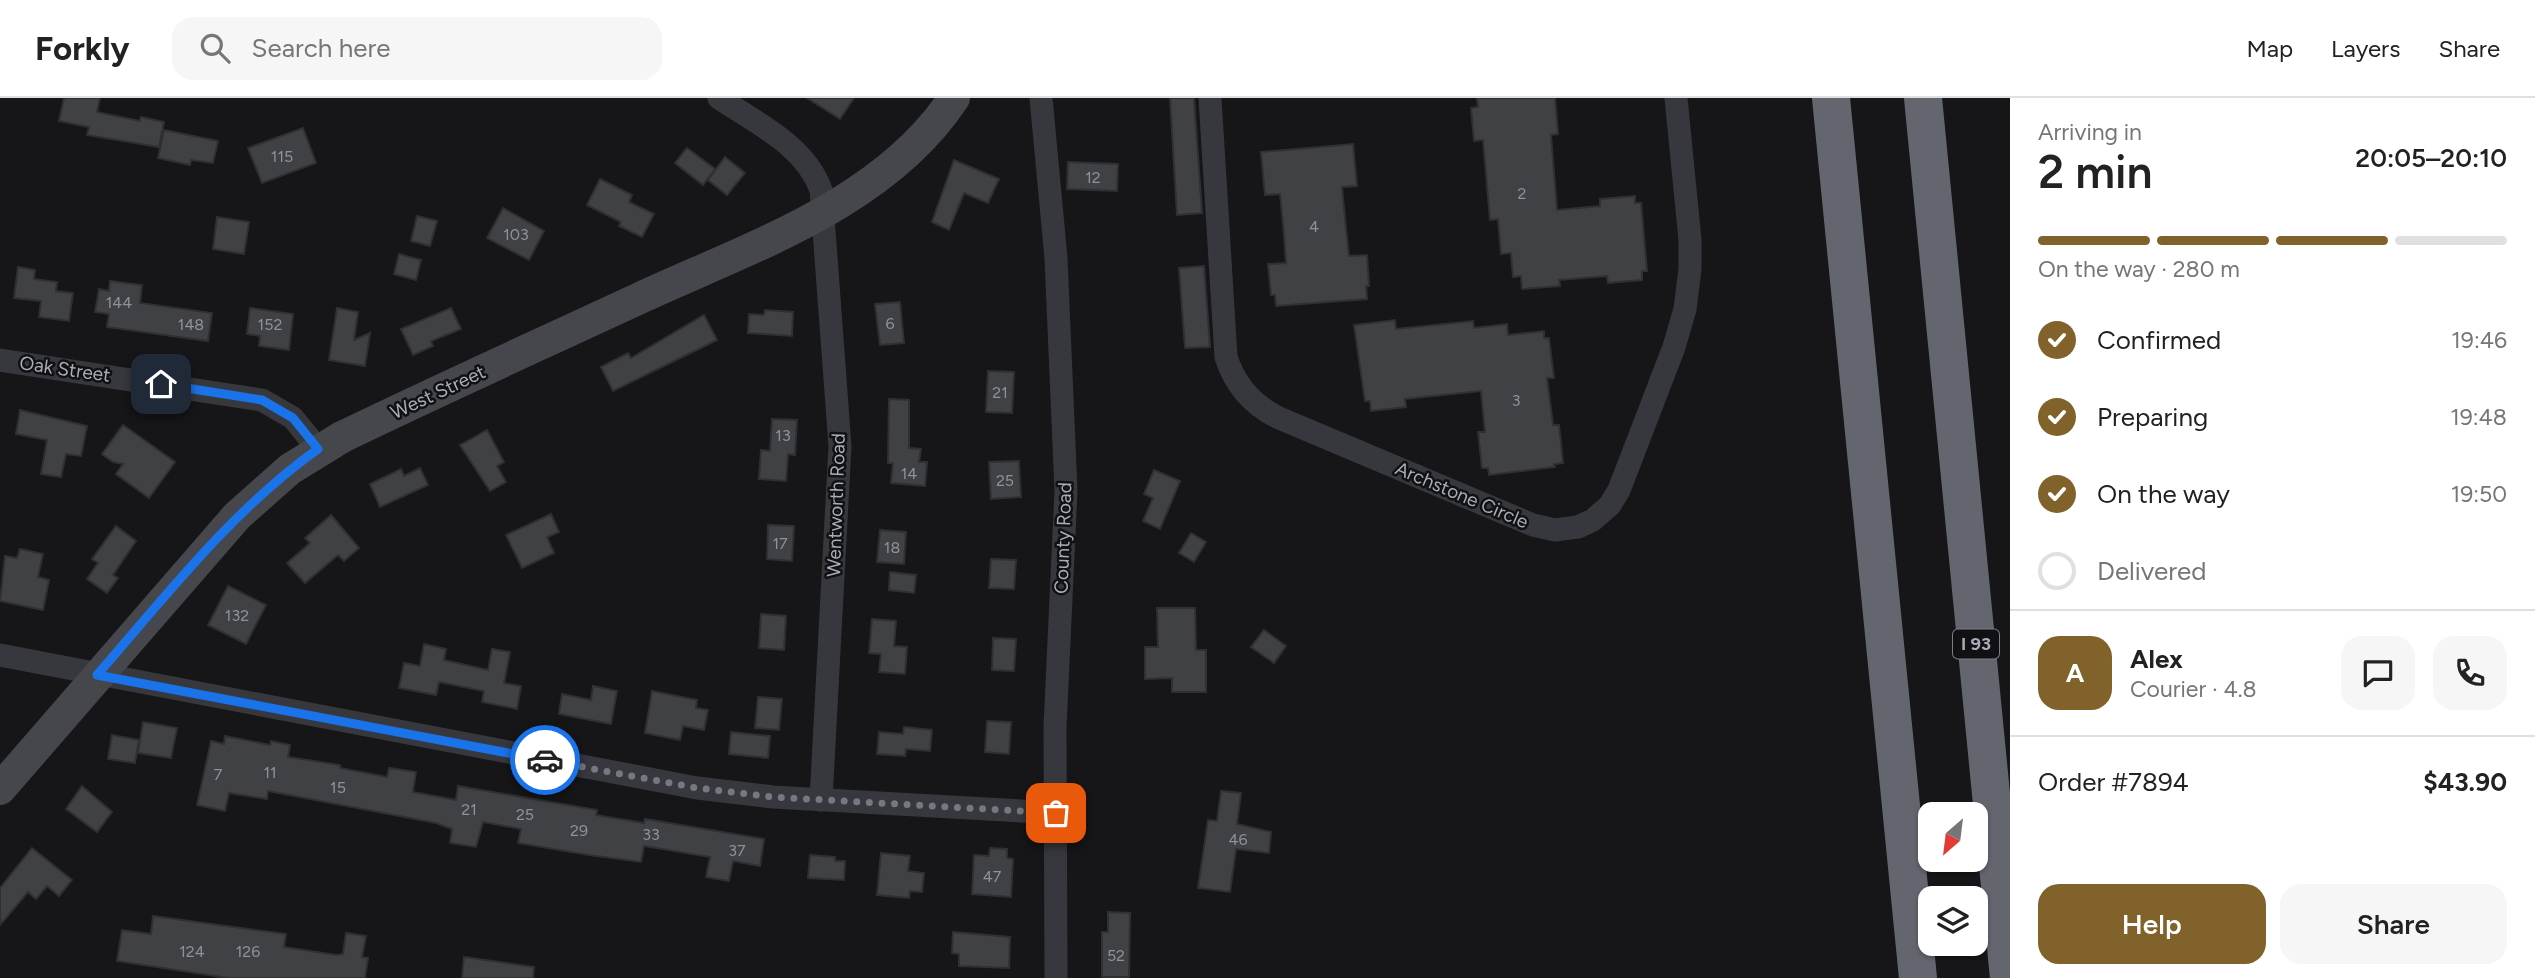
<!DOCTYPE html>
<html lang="en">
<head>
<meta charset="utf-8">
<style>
  :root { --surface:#fff; --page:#f6f6f6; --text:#222; --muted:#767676; --line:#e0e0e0; --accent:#80622a }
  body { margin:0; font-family:Figtree,sans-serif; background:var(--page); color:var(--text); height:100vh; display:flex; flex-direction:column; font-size:26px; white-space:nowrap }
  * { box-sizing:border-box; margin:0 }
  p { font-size:23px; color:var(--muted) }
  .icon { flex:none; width:38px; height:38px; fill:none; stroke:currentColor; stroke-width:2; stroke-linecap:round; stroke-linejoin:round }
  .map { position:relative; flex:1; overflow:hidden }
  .side { display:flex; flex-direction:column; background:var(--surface); width:525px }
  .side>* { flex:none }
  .needle { width:46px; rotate:208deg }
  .fabs { position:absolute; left:1918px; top:704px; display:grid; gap:14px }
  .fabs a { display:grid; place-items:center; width:70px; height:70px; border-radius:14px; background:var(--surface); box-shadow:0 2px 5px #0004; font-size:35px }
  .pin { position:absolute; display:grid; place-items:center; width:60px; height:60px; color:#fff; margin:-30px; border-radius:14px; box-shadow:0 4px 10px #0006 }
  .courier { position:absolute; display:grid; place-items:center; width:70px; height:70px; margin:-35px; border:5px solid #1a73e8; border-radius:50%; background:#fff; color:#222; box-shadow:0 2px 9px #0007 }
  .headline em { font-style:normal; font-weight:600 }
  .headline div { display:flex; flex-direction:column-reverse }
  .headline { display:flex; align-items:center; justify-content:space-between; height:119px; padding:0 28px }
  h1 { font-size:46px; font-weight:600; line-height:52px }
  .bar { display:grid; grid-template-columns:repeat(4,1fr); gap:10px 7px; align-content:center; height:84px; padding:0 28px }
  .bar i { height:9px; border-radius:5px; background:var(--line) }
  .bar .current { background:var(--accent) }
  .bar p { grid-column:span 4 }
  .line { display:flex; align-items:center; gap:18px; padding:0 28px; border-top:2px solid var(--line) }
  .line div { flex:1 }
  .round { display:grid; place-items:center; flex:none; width:74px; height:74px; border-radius:21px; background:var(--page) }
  ol { padding:0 28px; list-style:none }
  li { display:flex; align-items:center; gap:21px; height:77px }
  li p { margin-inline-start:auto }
  li .icon { padding:7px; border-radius:50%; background:var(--accent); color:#fff; stroke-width:4 }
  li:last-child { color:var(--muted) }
  li i { width:38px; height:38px; border:4px solid var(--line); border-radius:50% }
  .primary-button { display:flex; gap:14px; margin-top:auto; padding:14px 28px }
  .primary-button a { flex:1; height:80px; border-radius:21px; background:var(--accent); color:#fff; font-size:28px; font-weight:600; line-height:80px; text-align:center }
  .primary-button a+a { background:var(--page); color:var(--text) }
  header { display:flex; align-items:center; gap:42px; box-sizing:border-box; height:98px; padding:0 35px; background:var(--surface); border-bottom:2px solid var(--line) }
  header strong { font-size:33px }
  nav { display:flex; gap:38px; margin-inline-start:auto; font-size:24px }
  .search { width:490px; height:63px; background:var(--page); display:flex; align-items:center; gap:18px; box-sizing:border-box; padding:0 24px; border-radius:21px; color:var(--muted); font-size:26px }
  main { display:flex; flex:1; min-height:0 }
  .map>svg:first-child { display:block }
  .building { fill:#404145; stroke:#303034; stroke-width:2 }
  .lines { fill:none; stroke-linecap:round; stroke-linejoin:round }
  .minor { stroke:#37383d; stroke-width:23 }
  .secondary { stroke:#45474d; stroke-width:32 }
  .motorway { stroke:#63666e; stroke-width:38 }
  .done { stroke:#757880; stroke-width:7; stroke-dasharray:0 12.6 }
  .route { stroke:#1a73e8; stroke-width:9 }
  .labels { text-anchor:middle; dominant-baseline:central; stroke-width:5; stroke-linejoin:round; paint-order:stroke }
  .number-label { font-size:16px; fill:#8e929b }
  .shield { fill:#111113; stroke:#7b7e86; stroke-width:2 }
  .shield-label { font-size:18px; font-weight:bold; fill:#a8adb8 }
  .street-label { font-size:19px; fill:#a8adb8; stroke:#111113 }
</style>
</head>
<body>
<header>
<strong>Forkly</strong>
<div class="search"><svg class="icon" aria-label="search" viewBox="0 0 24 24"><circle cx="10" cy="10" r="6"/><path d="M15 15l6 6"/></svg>Search here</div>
<nav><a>Map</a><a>Layers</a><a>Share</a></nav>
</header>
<main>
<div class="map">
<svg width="2010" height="880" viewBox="0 0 2010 880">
  <rect width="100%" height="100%" fill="#161618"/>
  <g class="building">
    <polygon points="64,0 100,0 97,14 140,23 141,19 164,24 159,49 87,37 89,29 59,23"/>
    <polygon points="807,0 854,0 840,21"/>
    <polygon points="1170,0 1194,0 1202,115 1177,117"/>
    <polygon points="1477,0 1555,0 1558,36 1551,37 1557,112 1600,108 1600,101 1635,98 1635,105 1641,105 1647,173 1642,173 1642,182 1608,185 1607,178 1559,182 1560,188 1522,191 1521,178 1513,179 1511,155 1501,156 1498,121 1490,122 1483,42 1474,43 1471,10 1478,9"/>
    <polygon points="303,30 316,65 262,85 248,50"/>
    <polygon points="164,32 218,43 213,65 191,62 190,67 158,60"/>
    <polygon points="1353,46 1357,88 1342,89 1346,131 1349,158 1367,157 1369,188 1366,188 1367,201 1276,208 1275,197 1271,197 1268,166 1286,165 1284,136 1280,96 1265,97 1261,54"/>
    <polygon points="687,50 715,71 703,87 675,65"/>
    <polygon points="725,59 745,75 727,97 708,82"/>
    <polygon points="954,62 999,81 988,105 964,95 949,132 932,124"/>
    <polygon points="1068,64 1118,66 1117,93 1067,91"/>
    <polygon points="600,81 632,97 629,104 654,116 642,139 619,128 621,124 587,107"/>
    <polygon points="503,110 544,133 529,162 487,140"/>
    <polygon points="417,118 437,123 430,148 411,143"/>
    <polygon points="217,119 249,124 244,156 213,151"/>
    <polygon points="399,156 421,162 416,182 394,176"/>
    <polygon points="1204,168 1210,249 1185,250 1179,170"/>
    <polygon points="18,169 35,172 34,181 57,184 56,193 73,195 69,223 39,219 41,203 14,200"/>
    <polygon points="110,183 142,187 140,205 212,215 208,243 107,229 109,216 95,214 99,191 109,193"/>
    <polygon points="900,204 904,245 880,247 875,206"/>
    <polygon points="250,210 293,216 289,252 259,248 260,238 247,236"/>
    <polygon points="337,210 358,214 354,242 370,235 365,268 329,262"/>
    <polygon points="451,210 461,231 431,243 433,248 413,257 401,231"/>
    <polygon points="765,212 793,214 792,238 748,235 749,216 764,217"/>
    <polygon points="704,217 717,242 613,293 601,269 628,255 631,260"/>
    <polygon points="1395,222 1396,231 1473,223 1474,230 1507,226 1508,237 1544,233 1544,240 1549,240 1554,280 1547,280 1553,327 1559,327 1563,365 1554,366 1555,369 1489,377 1488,370 1482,370 1478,334 1485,334 1481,293 1405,301 1406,309 1371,313 1370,303 1365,303 1354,227"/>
    <polygon points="988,273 1014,274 1012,315 986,314"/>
    <polygon points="889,301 909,302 909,350 921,351 919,364 927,364 925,388 891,385 893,365 888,365"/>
    <polygon points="20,312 87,328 81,358 66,356 61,379 41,376 47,342 16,336"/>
    <polygon points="772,321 797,322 795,357 788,356 786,383 759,381 761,352 770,353"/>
    <polygon points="123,327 175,364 149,400 116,376 123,366 113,364 102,356"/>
    <polygon points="487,332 504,364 497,368 506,384 490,393 460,347"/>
    <polygon points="1019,363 1021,399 991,401 989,364"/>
    <polygon points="420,370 428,387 380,409 370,386 401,371 404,378"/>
    <polygon points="1154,372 1180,383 1160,431 1143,423 1153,400 1144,396"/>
    <polygon points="551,416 559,434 547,439 554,455 522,470 506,437"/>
    <polygon points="331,417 359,450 344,463 338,457 305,485 287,465 310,445 305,440"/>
    <polygon points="768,427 794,428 792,463 767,461"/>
    <polygon points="116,428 136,443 113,477 118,480 107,495 87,481 98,465 92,461"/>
    <polygon points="880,432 906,434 904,466 877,464"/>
    <polygon points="1191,435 1206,444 1194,464 1179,455"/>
    <polygon points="20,451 43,456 38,479 49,482 43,512 0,503 5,458 17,460"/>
    <polygon points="991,461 1016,462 1014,491 989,490"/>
    <polygon points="890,474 916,477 914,495 889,492"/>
    <polygon points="228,488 266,507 246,546 208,527"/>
    <polygon points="1157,510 1195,510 1196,552 1206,552 1206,594 1172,594 1172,580 1145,581 1145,549 1158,549"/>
    <polygon points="761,516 786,518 784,552 759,550"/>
    <polygon points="872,521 896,523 894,548 907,549 905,576 879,574 881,556 869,555"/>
    <polygon points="1264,532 1286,548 1274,565 1251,549"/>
    <polygon points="993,540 1016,541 1014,573 992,572"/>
    <polygon points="424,546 446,551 444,562 488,572 492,551 510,554 504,585 521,588 517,611 482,604 484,593 439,584 436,597 399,590 404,565 420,568"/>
    <polygon points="593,588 617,593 611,626 559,616 562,596 591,602"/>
    <polygon points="652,593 697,602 696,610 708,612 704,632 683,628 680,642 645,635"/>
    <polygon points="758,599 782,601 779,632 755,630"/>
    <polygon points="987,623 1011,624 1009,656 985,654"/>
    <polygon points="143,624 177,630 171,660 138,655"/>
    <polygon points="904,629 932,632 930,653 906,651 905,658 877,656 879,634 903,636"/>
    <polygon points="731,634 770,638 768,660 729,656"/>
    <polygon points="112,637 139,642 135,665 108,661"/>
    <polygon points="225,638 270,647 271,643 290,647 288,659 340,667 340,670 387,679 389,670 416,674 413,694 456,702 458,688 597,712 596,717 644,725 645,721 764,741 760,768 733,763 729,783 706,779 710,759 644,748 641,764 589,757 518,745 521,731 483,724 476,749 450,745 452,731 436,725 268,693 267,701 229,695 225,713 197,707 211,643 224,646"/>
    <polygon points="82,688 112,714 97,734 66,711"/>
    <polygon points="1221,693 1241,695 1237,726 1271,734 1269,755 1236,751 1230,794 1198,790 1208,722 1217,723"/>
    <polygon points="32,750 72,782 59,798 47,788 36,801 28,794 0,827 0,790"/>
    <polygon points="990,750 1007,751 1007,760 1013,761 1011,799 972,796 974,757 989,758"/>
    <polygon points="881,755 910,758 908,773 924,775 922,794 910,793 909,800 877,797"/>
    <polygon points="810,757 835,759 835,763 845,763 844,782 808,780"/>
    <polygon points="1108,814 1130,815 1129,879 1102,879 1102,834 1108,834"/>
    <polygon points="153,818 286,836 284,849 336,857 343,856 346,835 366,838 362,859 368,860 365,880 228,880 117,863 122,832 151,836"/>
    <polygon points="953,834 1010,839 1009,870 959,868 959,856 952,855"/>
    <polygon points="464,859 534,869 533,880 462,880"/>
  </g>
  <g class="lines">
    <g class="minor">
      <path d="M719 0C756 25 805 47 821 92L840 348 821 702"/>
      <polyline points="1041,0 1056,160 1066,393 1055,629 1056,880"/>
      <path d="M1210 0 1226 259C1235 287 1252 307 1279 320L1533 427 1555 432 1578 429 1593 422 1610 407 1619 392 1674 249 1685 211 1690 171V142L1676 0"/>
      <polyline points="0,262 262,302 293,320 318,351"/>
      <polyline points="0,557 697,690 773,699 1056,715"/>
    </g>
    <path class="secondary" d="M0 691 237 418 290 371 342 339C441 291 541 246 640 200 750 149 884 106 954 0"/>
    <g class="motorway">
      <polyline points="1831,0 1918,880"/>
      <polyline points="1923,0 2009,880"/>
    </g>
  </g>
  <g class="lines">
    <polyline class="done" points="545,662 697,690 773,699 1056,715"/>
    <path class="route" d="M161 286 262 302 293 320 318 351C232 412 166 498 97 577L545 662"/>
  </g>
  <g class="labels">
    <g class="number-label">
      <text x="282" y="58">115</text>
      <text x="1093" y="79">12</text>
      <text x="1522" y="95">2</text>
      <text x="1314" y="128">4</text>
      <text x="516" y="136">103</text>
      <text x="119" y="204">144</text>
      <text x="890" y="225">6</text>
      <text x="191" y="226">148</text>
      <text x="270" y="226">152</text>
      <text x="1000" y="294">21</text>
      <text x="1516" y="302">3</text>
      <text x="783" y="337">13</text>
      <text x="909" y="375">14</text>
      <text x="1005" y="382">25</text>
      <text x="780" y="445">17</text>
      <text x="892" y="449">18</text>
      <text x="237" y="517">132</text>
      <text x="270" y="674">11</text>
      <text x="218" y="676">7</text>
      <text x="338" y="689">15</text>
      <text x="469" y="711">21</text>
      <text x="525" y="716">25</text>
      <text x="579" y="732">29</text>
      <text x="651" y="736">33</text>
      <text x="1238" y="741">46</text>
      <text x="737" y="752">37</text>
      <text x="992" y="778">47</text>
      <text x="192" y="853">124</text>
      <text x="248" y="853">126</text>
      <text x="1116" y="857">52</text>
    </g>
    <rect class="shield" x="1953" y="531.5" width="46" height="29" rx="5"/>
    <g class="shield-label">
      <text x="1976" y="546">I 93</text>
    </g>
    <g class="street-label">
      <text transform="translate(65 271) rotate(8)">Oak Street</text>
      <text transform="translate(438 294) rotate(-25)">West Street</text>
      <text transform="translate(1462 397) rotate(23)">Archstone Circle</text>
      <text transform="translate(836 407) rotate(-88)">Wentworth Road</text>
      <text transform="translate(1063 440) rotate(-88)">County Road</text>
    </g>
  </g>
</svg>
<div class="fabs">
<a><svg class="needle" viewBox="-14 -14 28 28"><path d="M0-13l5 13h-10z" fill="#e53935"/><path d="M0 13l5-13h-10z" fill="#767676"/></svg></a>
<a><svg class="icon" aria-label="layers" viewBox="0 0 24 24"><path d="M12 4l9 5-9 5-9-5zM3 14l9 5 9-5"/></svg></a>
</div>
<div class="pin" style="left:1056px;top:715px;background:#ea580c"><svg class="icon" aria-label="bag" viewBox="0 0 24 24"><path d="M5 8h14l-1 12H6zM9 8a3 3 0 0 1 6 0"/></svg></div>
<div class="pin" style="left:161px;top:286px;background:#1f2937"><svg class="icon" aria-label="home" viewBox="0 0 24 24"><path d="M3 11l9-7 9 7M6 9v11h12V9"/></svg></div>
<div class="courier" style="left:545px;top:662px"><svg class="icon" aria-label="car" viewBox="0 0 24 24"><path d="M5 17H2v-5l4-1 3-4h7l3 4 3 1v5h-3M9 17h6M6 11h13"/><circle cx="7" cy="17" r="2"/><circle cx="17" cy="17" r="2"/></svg></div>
</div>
<section class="side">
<div class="headline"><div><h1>2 min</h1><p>Arriving in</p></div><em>20:05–20:10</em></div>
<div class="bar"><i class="current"></i><i class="current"></i><i class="current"></i><i></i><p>On the way · 280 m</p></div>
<ol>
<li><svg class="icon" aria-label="check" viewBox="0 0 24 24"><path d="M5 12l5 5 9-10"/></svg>Confirmed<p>19:46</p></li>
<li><svg class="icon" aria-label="check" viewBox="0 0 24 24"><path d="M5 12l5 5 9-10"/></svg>Preparing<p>19:48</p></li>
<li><svg class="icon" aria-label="check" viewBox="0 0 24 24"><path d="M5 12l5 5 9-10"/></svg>On the way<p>19:50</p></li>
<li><i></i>Delivered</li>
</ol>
<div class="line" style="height:126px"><b class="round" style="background:var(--accent);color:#fff">A</b><div><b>Alex</b><p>Courier · 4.8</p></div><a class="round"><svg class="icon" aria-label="chat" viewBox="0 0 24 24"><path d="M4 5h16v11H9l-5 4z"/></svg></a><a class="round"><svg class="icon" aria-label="phone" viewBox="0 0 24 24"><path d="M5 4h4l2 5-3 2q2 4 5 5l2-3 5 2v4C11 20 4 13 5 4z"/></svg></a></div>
<div class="line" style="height:91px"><div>Order #7894</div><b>$43.90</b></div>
<div class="primary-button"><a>Help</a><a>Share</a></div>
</section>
</main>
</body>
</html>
